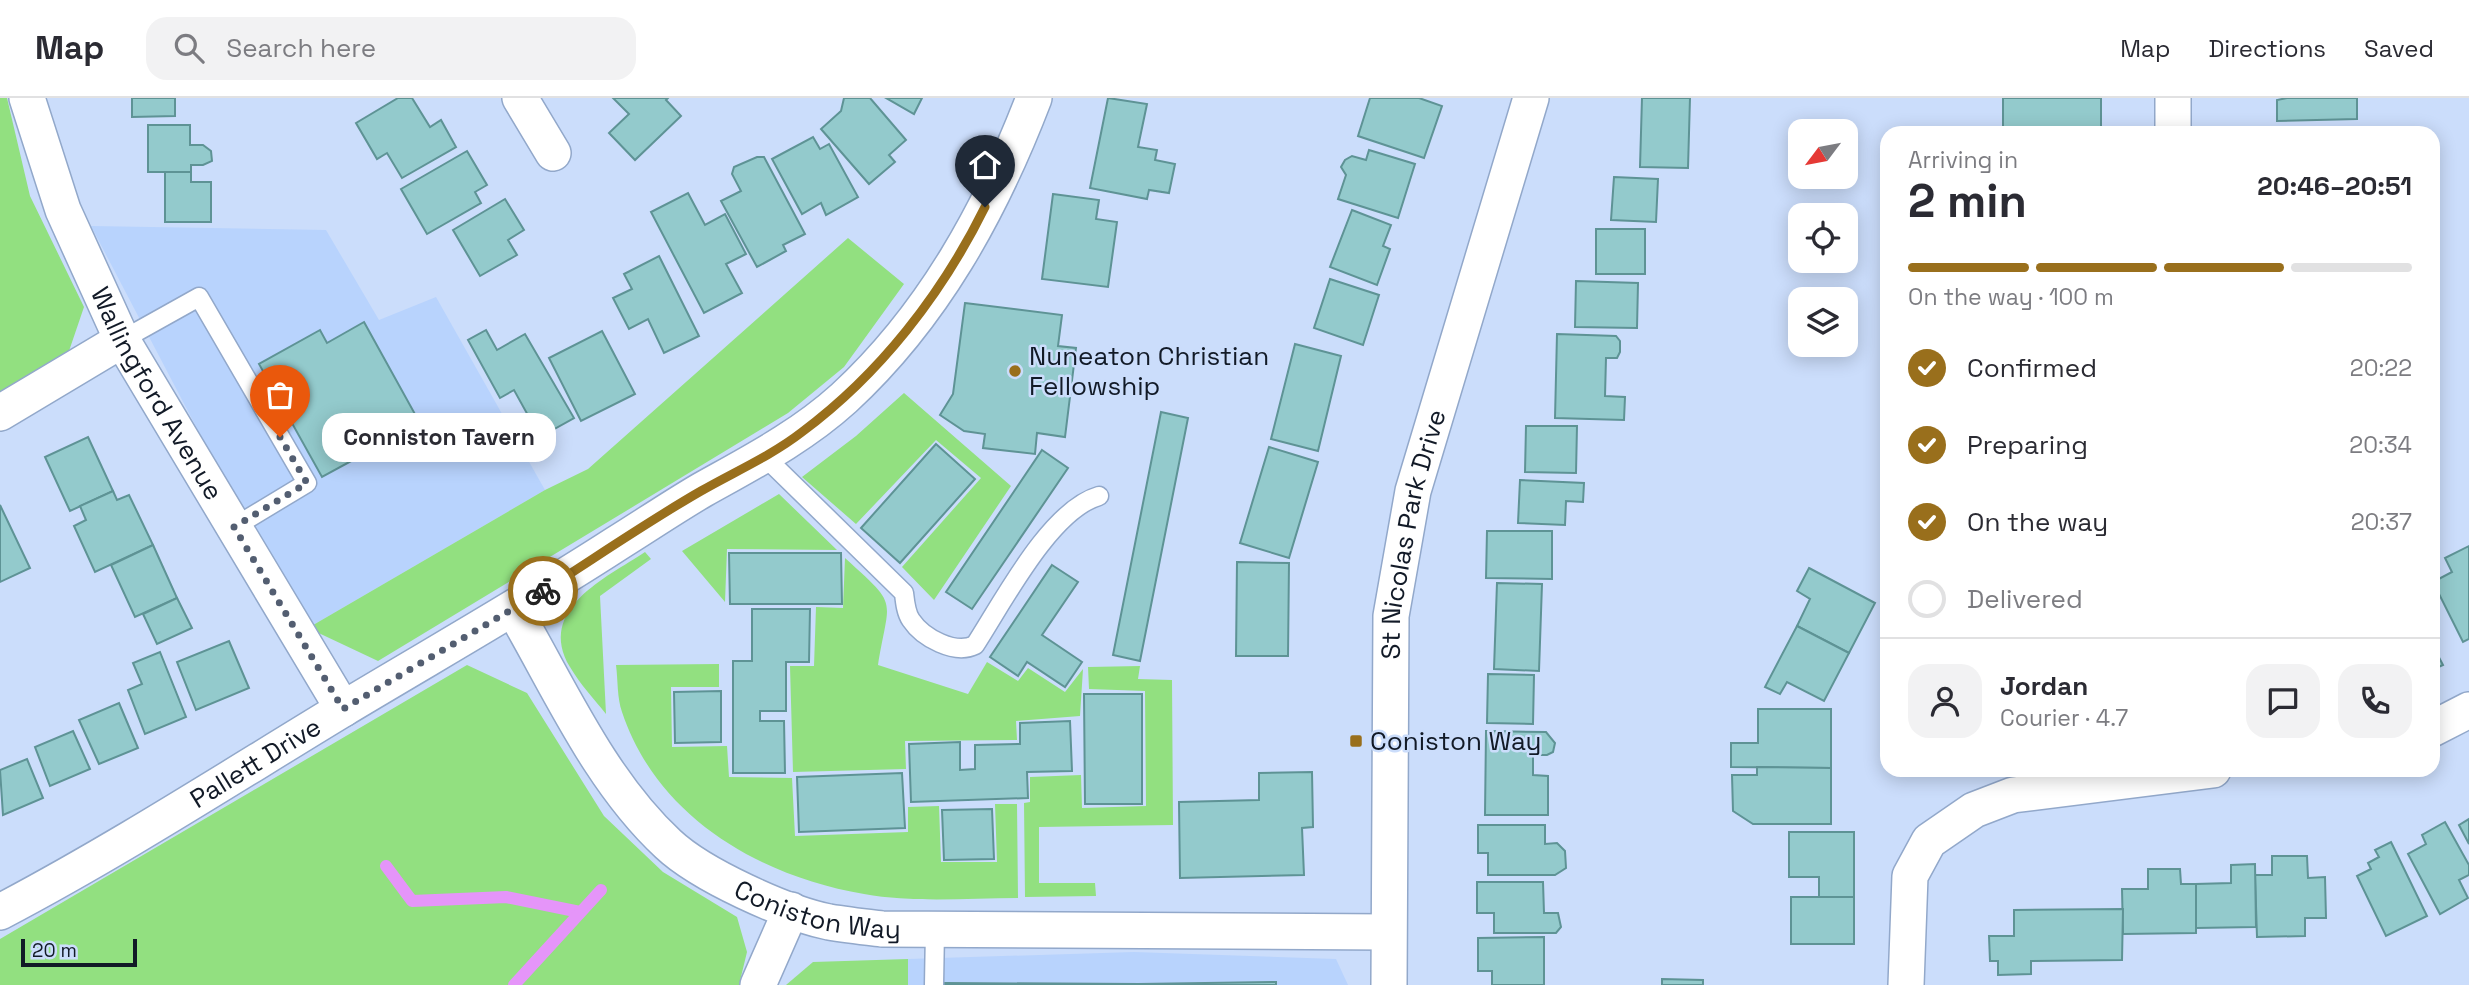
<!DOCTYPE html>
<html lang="en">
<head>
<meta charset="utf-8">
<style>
  :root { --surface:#fff; --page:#f2f2f3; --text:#2b2b33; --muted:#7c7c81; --line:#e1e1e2; --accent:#996f1c }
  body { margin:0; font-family:"Space Grotesk",sans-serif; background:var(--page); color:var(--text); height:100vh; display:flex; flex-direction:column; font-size:26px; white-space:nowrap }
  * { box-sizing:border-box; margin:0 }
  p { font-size:23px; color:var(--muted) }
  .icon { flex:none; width:38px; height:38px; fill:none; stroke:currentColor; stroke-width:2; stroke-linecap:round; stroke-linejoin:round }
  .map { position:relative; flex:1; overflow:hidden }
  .side { position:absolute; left:1880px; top:28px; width:560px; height:651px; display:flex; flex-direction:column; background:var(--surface); border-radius:21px; box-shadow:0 4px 18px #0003 }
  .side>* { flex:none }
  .needle { width:46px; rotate:238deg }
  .buttons { position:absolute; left:1788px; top:21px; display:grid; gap:14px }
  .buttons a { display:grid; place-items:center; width:70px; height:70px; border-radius:14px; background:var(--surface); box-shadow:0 4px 18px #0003; font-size:35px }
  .scale { position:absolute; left:21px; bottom:18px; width:116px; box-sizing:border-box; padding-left:7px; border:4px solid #121a27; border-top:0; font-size:19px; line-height:24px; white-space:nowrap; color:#121a27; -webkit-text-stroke:5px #cbddfb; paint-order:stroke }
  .pin { position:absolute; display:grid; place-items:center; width:60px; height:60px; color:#fff; margin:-72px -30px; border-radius:50% 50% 50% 0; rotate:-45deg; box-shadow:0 0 7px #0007 }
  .pin .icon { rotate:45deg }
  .courier { position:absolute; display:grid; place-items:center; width:70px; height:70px; margin:-35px; border:5px solid #996f1c; border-radius:50%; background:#fff; color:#222; box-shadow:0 2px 9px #0007 }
  .bubble { position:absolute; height:49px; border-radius:21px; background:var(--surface); box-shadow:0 4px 18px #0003; font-size:23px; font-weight:700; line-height:49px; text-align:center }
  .summary em { font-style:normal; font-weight:700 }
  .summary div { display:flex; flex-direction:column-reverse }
  .summary { display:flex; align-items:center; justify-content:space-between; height:119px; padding:0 28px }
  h1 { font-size:46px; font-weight:700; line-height:52px }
  .bar { display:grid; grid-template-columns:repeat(4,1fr); gap:10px 7px; align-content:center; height:84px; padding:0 28px }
  .bar i { height:9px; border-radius:5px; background:var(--line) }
  .bar .current { background:var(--accent) }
  .bar p { grid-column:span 4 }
  .line { display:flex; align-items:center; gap:18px; padding:0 28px; border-top:2px solid var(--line) }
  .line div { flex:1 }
  .round { display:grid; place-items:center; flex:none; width:74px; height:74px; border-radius:21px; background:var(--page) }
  ol { padding:0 28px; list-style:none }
  li { display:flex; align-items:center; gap:21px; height:77px }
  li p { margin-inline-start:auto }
  li .icon { padding:7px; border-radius:50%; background:var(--accent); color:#fff; stroke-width:4 }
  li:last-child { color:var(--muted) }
  li i { width:38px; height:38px; border:4px solid var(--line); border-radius:50% }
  header { display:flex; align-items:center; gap:42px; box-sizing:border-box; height:98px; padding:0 35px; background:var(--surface); border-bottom:2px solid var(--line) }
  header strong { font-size:33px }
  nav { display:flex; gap:38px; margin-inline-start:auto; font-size:24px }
  .search { width:490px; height:63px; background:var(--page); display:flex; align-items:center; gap:18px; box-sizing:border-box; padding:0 24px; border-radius:21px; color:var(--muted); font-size:26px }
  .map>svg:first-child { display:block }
  .built { fill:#b8d3fd }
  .green { fill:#92e080 }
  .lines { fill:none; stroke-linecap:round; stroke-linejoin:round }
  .stream { stroke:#e595f9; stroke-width:12 }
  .building { fill:#93cacc; stroke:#5e9395; stroke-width:2 }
  .service-casing { stroke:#92a8ca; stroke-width:21 }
  .minor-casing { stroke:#92a8ca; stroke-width:38 }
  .service { stroke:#fff; stroke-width:18 }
  .minor { stroke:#fff; stroke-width:35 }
  .done { stroke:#535e71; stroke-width:7; stroke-dasharray:0 12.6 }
  .route { stroke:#996f1c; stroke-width:9 }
  .poi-dot { fill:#996f1c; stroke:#cbddfb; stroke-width:2.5 }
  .labels { text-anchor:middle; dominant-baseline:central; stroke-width:5; stroke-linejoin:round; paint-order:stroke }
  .poi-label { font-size:26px; fill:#121a27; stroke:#cbddfb; text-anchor:start }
  .street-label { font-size:26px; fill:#121a27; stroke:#cbddfb }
</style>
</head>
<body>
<header>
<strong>Map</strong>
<div class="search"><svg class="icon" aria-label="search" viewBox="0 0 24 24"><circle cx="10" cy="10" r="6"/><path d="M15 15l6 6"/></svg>Search here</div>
<nav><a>Map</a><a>Directions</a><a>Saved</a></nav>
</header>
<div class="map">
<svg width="2469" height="887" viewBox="0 0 2469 887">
  <rect width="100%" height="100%" fill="#cbddfb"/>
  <g class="built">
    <polygon points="91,128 326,132 379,222 436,199 545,392 308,530 258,447"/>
    <polygon points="1134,854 1336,861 1348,887 908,887 908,861"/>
  </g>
  <g class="green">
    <polygon points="0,0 7,0 30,98 84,209 69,253 0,295"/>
    <polygon points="848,140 904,186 844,269 788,315 378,563 308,530 545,392 588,371"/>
    <polygon points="904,295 1011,388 934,502 902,469 981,380 936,342 856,426 802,379 856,338"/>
    <polygon points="779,396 837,452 727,451 725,504 682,453"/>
    <path d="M645 454 651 461 600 498 606 616C594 601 580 586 570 569 536 511 606 480 645 454Z"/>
    <path d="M845 460C900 510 889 498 878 567L968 596 987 564 1018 583 1028 570 1065 594 1083 571 1080 618 1016 623 1017 642 905 643 906 671 793 674 790 568H814L816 509 843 510Z"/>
    <path d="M719 566V589H671L672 649 727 648 729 679 792 680 795 738 908 734V709L939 708 941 764H997L995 706H1017L1018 800C967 800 914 805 864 796 759 778 657 719 622 614 617 600 618 582 616 567Z"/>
    <polygon points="467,567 527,595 604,718 663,774 737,819 747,854 739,887 0,887 0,841"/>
    <polygon points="1140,568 1138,581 1172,582 1173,727 1039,729 1039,785 1095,785 1096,798 1025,799 1024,705 1030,704 1030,679 1081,677 1082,710 1146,708 1145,593 1089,591 1088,569"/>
    <polygon points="908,861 908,887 786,887 813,864"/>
  </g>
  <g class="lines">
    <g class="stream">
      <polyline points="386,768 412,803 506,799 580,814"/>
      <polyline points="514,887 601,792"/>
    </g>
  </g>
  <g class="building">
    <polygon points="132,0 175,0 175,18 132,19"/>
    <polygon points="398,0 412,0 430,29 441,22 456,49 402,80 387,55 377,61 356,25"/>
    <polygon points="613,0 668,0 666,2 681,18 635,62 609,35 629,16"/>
    <polygon points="844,0 870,0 906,42 889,57 895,64 869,86 821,31 841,13"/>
    <polygon points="886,0 922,0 914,16"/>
    <polygon points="1108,0 1147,6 1138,49 1157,52 1155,62 1175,66 1169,95 1149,92 1147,101 1090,90"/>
    <polygon points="1370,0 1419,0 1442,8 1424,60 1358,38"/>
    <polygon points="1642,0 1690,0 1688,70 1640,69"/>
    <rect x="2003" y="0" width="98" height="33"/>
    <polygon points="2287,0 2357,0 2357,21 2277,23 2277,2"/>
    <polygon points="148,27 190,27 190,47 203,47 211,53 212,63 203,67 191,67 191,74 148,74"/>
    <polygon points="2340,30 2340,35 2289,35 2289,31"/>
    <polygon points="813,39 820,51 829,46 858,99 826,117 821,105 802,116 772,61"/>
    <polygon points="1369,52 1415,66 1398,120 1338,101 1346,77 1341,69 1345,62 1352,58 1366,62"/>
    <polygon points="467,53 487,87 475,94 481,105 427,136 401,91"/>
    <polygon points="757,59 764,59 805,136 783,147 786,153 757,169 721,103 741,93 732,76 734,69"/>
    <polygon points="165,74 191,74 191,84 211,84 211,124 165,124"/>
    <polygon points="1614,79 1658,81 1656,124 1611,122"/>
    <polygon points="688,95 705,127 725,116 746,156 726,166 742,195 704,215 651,114"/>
    <polygon points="1053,96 1099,102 1096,121 1117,124 1108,189 1042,181"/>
    <polygon points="505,101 524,132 508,142 517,157 480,178 453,132"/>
    <polygon points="1352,112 1391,127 1383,148 1390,151 1377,187 1330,169"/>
    <rect x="1596" y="131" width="49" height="45"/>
    <polygon points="659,158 699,238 664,255 648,221 629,231 613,200 632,191 624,176"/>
    <polygon points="1330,181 1379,197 1363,247 1314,230"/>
    <polygon points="1576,183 1638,185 1637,230 1575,229"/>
    <polygon points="965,205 1062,217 1058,248 1076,250 1065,339 1037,335 1035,356 983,350 985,336 964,333 940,317 953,296"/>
    <polygon points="364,224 426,336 382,360 377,349 322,379 259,266 320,232 327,245"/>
    <polygon points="486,232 497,252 525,236 574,320 540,339 514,292 500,300 468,242"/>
    <polygon points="602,233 635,296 581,323 549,260"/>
    <polygon points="1557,236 1616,238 1620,243 1620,254 1617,260 1606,260 1605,298 1625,299 1624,322 1555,320"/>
    <polygon points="1295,246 1341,258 1318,353 1271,341"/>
    <polygon points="1161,314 1188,320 1140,563 1113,557"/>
    <polygon points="1526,328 1577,328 1576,375 1525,374"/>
    <polygon points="88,339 113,393 70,413 45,359"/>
    <polygon points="936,346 975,381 900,465 861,430"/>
    <polygon points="1269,349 1318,364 1289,460 1240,445"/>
    <polygon points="1042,352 1068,370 972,511 946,494"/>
    <polygon points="1520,382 1584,385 1583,404 1566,403 1565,427 1518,425"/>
    <polygon points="113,393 117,402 129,397 153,447 95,474 74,428 86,422 80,408"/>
    <polygon points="0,407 30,470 0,484"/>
    <polygon points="1487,433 1552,433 1552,481 1486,480"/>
    <polygon points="153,447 177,500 135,519 111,467"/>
    <polygon points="2469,448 2469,541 2463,544 2433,484 2452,474 2445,460"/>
    <polygon points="729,455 841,455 842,506 730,506"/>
    <polygon points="1237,464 1289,465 1288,558 1236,558"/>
    <polygon points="1052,467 1078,484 1042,537 1082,564 1065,589 1027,564 1018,578 990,559"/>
    <polygon points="1809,470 1875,505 1849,555 1797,528 1810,501 1797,493"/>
    <polygon points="1497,485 1542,486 1539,573 1494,571"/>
    <polygon points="177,500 192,530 157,546 143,516"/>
    <polygon points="752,511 810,511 809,564 786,564 786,613 760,613 760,623 784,623 785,675 733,675 733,563 752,563"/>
    <polygon points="1797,528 1849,555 1824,603 1787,584 1780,596 1765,589"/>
    <polygon points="229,543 249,590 196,612 177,564"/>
    <polygon points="2432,546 2443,567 2432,572"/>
    <polygon points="160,554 186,619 145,636 128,592 142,586 133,565"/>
    <polygon points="1488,576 1534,577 1533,626 1487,625"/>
    <polygon points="721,593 721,644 675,645 674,594"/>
    <polygon points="1084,596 1142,596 1142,706 1085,706"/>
    <polygon points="119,605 138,650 99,666 79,622"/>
    <polygon points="1758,611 1831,611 1831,670 1731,669 1731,645 1758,645"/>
    <polygon points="1070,623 1072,673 1027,674 1028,700 911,704 909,646 960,644 960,672 975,671 975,647 1020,646 1020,625"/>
    <polygon points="73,633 90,671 50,688 35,649"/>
    <polygon points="1486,633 1546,634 1555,645 1553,654 1547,657 1533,657 1533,677 1548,678 1548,717 1485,717"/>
    <polygon points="27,661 43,700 3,717 0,672"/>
    <polygon points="1757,669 1831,670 1831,726 1753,726 1733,713 1732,677 1757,677"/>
    <polygon points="1312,674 1313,729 1302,730 1304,777 1180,780 1179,704 1259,702 1259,675"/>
    <polygon points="902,675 905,730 799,734 797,679"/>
    <polygon points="992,711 994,761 944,762 942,712"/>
    <polygon points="2469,721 2469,746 2459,727"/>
    <polygon points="2445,724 2469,767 2469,777 2459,782 2468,800 2440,816 2408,756 2426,746 2422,737"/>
    <polygon points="1478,727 1545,727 1545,746 1557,745 1565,753 1566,770 1555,777 1488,777 1488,755 1478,755"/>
    <polygon points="1789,734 1854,734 1854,799 1819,799 1819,779 1789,779"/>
    <polygon points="2391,744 2427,818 2386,838 2357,778 2371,771 2368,765 2379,759 2375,752"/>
    <polygon points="2272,758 2307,758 2308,780 2325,779 2326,820 2305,820 2305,838 2257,839 2255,777 2272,777"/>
    <polygon points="2255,766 2256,829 2196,830 2196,786 2231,785 2231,767"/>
    <polygon points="2148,771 2180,771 2181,786 2196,786 2196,835 2123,836 2122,791 2148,791"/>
    <polygon points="1477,784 1543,784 1544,815 1558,815 1561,829 1556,835 1494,835 1494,815 1477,815"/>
    <rect x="1791" y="799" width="63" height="47"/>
    <polygon points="2123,811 2122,862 2031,863 2031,876 1998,877 1998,863 1990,863 1989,838 2014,838 2014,812"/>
    <polygon points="1544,839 1544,887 1492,887 1492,873 1478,873 1478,840"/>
    <polygon points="1662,881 1703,882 1703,887 1662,887"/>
    <polygon points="1276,884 1276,887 1139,887 1139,886"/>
    <polygon points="945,885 1139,886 1139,887 945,887"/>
  </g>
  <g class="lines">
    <g class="service-casing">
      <g id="service">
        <polyline points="122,242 199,199 307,385 234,429"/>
        <path d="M764 358 904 495C905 504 906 515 911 522 923 540 955 557 975 547 1003 504 1050 412 1099 398"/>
        <polyline points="934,887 935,832"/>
      </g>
    </g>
    <g class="minor-casing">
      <g id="minor">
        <path id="s1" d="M27 0 63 112 122 242 343 611"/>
        <polyline points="520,0 553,55"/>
        <polyline points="2173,35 2173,0"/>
        <polyline points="0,315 122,242"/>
        <path id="s2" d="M514 512C560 591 600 683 668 746 701 777 785 815 829 824 847 827 865 829 882 831L1388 834"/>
        <polyline points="2432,631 2469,612"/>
        <path id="s3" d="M0 814C116 753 226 682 338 614 431 558 525 505 616 446 645 428 673 409 702 392 752 364 801 339 844 300 933 218 991 112 1034 0"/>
        <polyline points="758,887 791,812"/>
        <path id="s4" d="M1389 887 1391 518 1413 393 1531 0"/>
        <polyline points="1906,887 1910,778 1929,743 1974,712 2013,697 2213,672"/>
      </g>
    </g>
    <use href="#service" class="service"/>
    <use href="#minor" class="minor"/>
  </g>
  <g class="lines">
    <polyline class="done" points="280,339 307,385 234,429 343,611 543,493"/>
    <path class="route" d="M543 493C595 460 647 424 701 393 734 374 771 358 802 334 880 276 942 196 985 109"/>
  </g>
  <g class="poi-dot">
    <circle cx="1015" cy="273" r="7"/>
    <rect x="1349" y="636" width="14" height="14" rx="3.5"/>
  </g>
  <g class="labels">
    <g class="poi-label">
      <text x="1029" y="258">Nuneaton Christian<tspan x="1029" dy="30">Fellowship</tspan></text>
      <text x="1370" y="643">Coniston Way</text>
    </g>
    <g class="street-label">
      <text stroke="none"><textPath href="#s1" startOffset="324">Wallingford Avenue</textPath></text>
      <text stroke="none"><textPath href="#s4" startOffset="453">St Nicolas Park Drive</textPath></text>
      <text stroke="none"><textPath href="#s3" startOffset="296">Pallett Drive</textPath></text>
      <text stroke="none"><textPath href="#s2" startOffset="448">Coniston Way</textPath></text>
    </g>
  </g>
</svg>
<div class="buttons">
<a><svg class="needle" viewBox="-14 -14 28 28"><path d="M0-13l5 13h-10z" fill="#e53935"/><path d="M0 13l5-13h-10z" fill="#7c7c81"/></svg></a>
<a><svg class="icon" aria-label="locate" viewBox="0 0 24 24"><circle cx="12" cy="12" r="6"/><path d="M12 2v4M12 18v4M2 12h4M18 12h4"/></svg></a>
<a><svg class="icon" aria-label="layers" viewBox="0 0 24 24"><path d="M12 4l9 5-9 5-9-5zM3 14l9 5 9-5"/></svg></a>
</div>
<div class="scale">20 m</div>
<div class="pin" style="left:280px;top:339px;background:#ea580c"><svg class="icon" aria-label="bag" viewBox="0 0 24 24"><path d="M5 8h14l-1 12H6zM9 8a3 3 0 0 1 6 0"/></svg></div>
<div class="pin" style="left:985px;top:109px;background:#1f2937"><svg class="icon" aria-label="home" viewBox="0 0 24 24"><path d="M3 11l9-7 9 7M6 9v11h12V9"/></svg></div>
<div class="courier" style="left:543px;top:493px"><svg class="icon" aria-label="bike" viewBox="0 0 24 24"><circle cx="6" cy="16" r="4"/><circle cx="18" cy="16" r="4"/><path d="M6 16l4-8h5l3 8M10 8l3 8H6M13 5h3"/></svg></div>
<div class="bubble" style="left:322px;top:315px;width:234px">Conniston Tavern</div>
<section class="side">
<div class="summary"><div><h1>2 min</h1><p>Arriving in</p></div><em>20:46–20:51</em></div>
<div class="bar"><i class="current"></i><i class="current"></i><i class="current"></i><i></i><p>On the way · 100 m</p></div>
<ol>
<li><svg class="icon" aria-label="check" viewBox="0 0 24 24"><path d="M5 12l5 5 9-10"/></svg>Confirmed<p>20:22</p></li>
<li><svg class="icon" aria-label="check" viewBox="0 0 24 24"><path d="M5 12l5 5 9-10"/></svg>Preparing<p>20:34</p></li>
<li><svg class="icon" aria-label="check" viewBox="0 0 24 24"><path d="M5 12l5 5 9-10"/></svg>On the way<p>20:37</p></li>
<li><i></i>Delivered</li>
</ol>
<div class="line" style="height:126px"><a class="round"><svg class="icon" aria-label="person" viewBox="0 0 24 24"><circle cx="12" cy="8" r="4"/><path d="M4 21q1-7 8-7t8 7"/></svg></a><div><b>Jordan</b><p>Courier · 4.7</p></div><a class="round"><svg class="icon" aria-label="chat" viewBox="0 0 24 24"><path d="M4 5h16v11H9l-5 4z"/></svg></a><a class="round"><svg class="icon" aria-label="phone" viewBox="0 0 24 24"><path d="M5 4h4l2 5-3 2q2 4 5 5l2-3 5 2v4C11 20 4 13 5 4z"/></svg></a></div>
</section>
</div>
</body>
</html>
